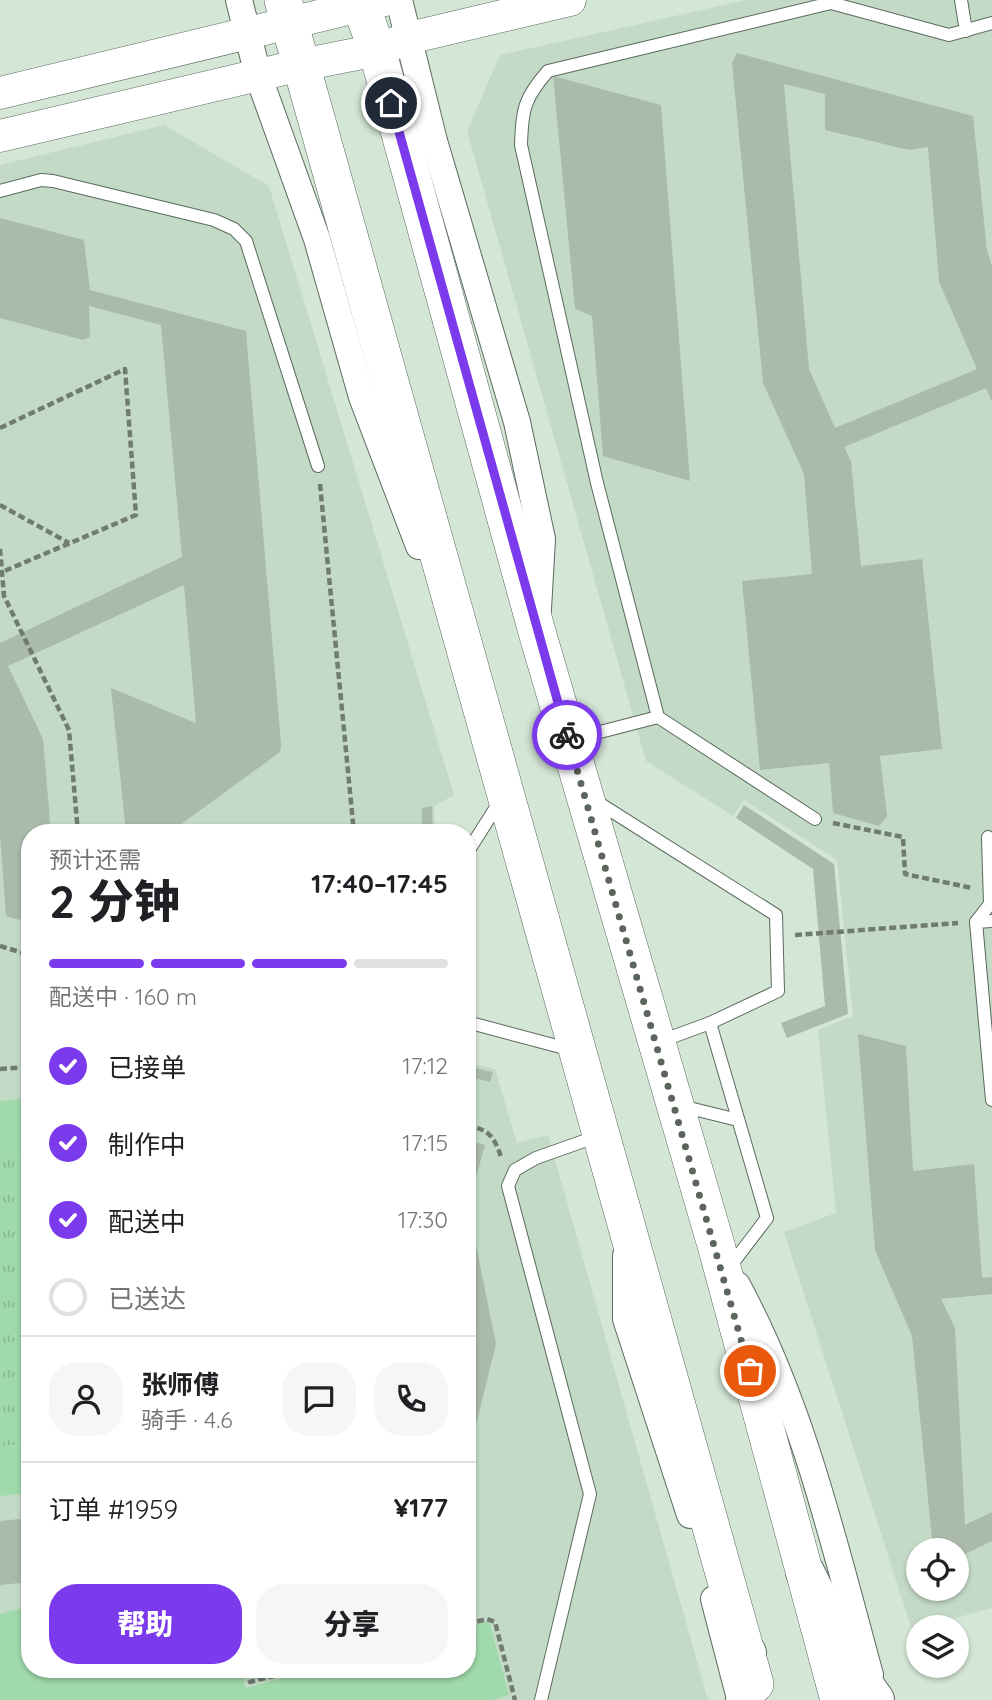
<!DOCTYPE html>
<html lang="zh">
<head>
<meta charset="utf-8">
<style>
  :root { --surface:#fff; --page:#f6f6f6; --text:#202124; --muted:#757577; --line:#e0e0e0; --accent:#7c3aed }
  body { margin:0; font-family:Quicksand,"Noto Sans SC",sans-serif; background:var(--page); color:var(--text); height:100vh; display:flex; flex-direction:column; font-size:26px; white-space:nowrap }
  * { box-sizing:border-box; margin:0 }
  p { font-size:23px; color:var(--muted) }
  .icon { flex:none; width:38px; height:38px; fill:none; stroke:currentColor; stroke-width:2; stroke-linecap:round; stroke-linejoin:round }
  .map { position:relative; flex:1; overflow:hidden }
  .sheet { position:absolute; left:21px; top:824px; width:455px; height:854px; display:flex; flex-direction:column; background:var(--surface); border-radius:28px; box-shadow:0 2px 5px #0004 }
  .sheet>* { flex:none }
  .buttons { position:absolute; left:906px; top:1538px; display:grid; gap:14px }
  .buttons a { display:grid; place-items:center; width:63px; height:63px; border-radius:50%; background:var(--surface); box-shadow:0 2px 5px #0004; font-size:35px }
  .pin { position:absolute; display:grid; place-items:center; width:60px; height:60px; color:#fff; margin:-30px; border:4px solid #fff; border-radius:50%; box-shadow:0 2px 7px #0007 }
  .courier { position:absolute; display:grid; place-items:center; width:70px; height:70px; margin:-35px; border:5px solid #7c3aed; border-radius:50%; background:#fff; color:#222; box-shadow:0 2px 9px #0007 }
  .overview em { font-style:normal; font-weight:800 }
  .overview div { display:flex; flex-direction:column-reverse }
  .overview { display:flex; align-items:center; justify-content:space-between; height:119px; padding:0 28px }
  h1 { font-size:46px; font-weight:800; line-height:52px }
  .bar { display:grid; grid-template-columns:repeat(4,1fr); gap:10px 7px; align-content:center; height:84px; padding:0 28px }
  .bar i { height:9px; border-radius:5px; background:var(--line) }
  .bar .current { background:var(--accent) }
  .bar p { grid-column:span 4 }
  .line { display:flex; align-items:center; gap:18px; padding:0 28px; border-top:2px solid var(--line) }
  .line div { flex:1 }
  .round { display:grid; place-items:center; flex:none; width:74px; height:74px; border-radius:28px; background:var(--page) }
  ol { padding:0 28px; list-style:none }
  li { display:flex; align-items:center; gap:21px; height:77px }
  li p { margin-inline-start:auto }
  li .icon { padding:7px; border-radius:50%; background:var(--accent); color:#fff; stroke-width:4 }
  li:last-child { color:var(--muted) }
  li i { width:38px; height:38px; border:4px solid var(--line); border-radius:50% }
  .cta { display:flex; gap:14px; margin-top:auto; padding:14px 28px }
  .cta a { flex:1; height:80px; border-radius:28px; background:var(--accent); color:#fff; font-size:28px; font-weight:800; line-height:80px; text-align:center }
  .cta a+a { background:var(--page); color:var(--text) }
  .map>svg:first-child { display:block }
  .built { fill:#c3dbc6; fill-rule:evenodd }
  .grass { fill:url(#grass-tufts) }
  .pitch { fill:#a0d9aa }
  .building { fill:#aabbac; fill-rule:evenodd }
  .lines { fill:none; stroke-linecap:round; stroke-linejoin:round }
  .service-casing { stroke:#5a6a5d; stroke-width:14 }
  .minor-casing { stroke:#5a6a5d; stroke-width:28 }
  .tertiary-casing { stroke:#5a6a5d; stroke-width:33 }
  .secondary-casing { stroke:#5a6a5d; stroke-width:38 }
  .primary-casing { stroke:#5a6a5d; stroke-width:40 }
  .path { stroke:#707c72; stroke-width:4.5; stroke-dasharray:7 3.5; stroke-linecap:butt }
  .service { stroke:#fff; stroke-width:12 }
  .minor { stroke:#fff; stroke-width:26 }
  .tertiary { stroke:#fff; stroke-width:32 }
  .secondary { stroke:#fff; stroke-width:37 }
  .primary { stroke:#fff; stroke-width:38 }
  .done { stroke:#5b655c; stroke-width:7; stroke-dasharray:0 12.6 }
  .route { stroke:#7c3aed; stroke-width:9 }
</style>
</head>
<body>
<div class="map">
<svg width="992" height="1700" viewBox="0 0 992 1700">
  <defs>
    <pattern id="grass-tufts" width="24" height="20" patternUnits="userSpaceOnUse" patternTransform="scale(1.75)"><rect width="24" height="20" fill="#a0d9aa"/><path d="M3 7l-1-3M5 7V3M7 7l1-3M15 17l-1-3M17 17v-4M19 17l1-3" fill="none" stroke="#89ba92"/></pattern>
  </defs>
  <rect width="100%" height="100%" fill="#d4e6d6"/>
  <g class="built">
    <path d="M746 0H992V1608L912 1630 784 1232 836 1213 818 1030 853 1016 837 860 744 800 733 816 646 761 467 131 500 55ZM919 1550H957V1589H919Z"/>
    <polygon points="164,125 269,186 454,795 434,806 435,833 30,833 30,1670 467,1670 467,1062 495,1069 517,1143 548,1135 708,1700 0,1700 0,165"/>
  </g>
  <polygon class="grass" points="30,1152 30,1444 0,1446 0,1154"/>
  <g class="pitch">
    <polygon points="30,1098 30,1152 0,1154 0,1101"/>
    <polygon points="30,1444 30,1493 0,1496 0,1446"/>
    <polygon points="30,1606 30,1670 240,1670 246,1688 313,1670 467,1670 467,1627 489,1621 509,1695 491,1700 0,1700 0,1614"/>
  </g>
  <g class="building">
    <path d="M737 53 973 116 987 250 992 266V402L986 388 844 447 851 461 861 566 922 559 942 749 880 756 887 816 879 826 833 813 829 763 760 770 742 581 812 574 804 474 763 383 732 63ZM784 84 825 94V130L909 150 928 147 939 282 977 369 835 428 809 369Z"/>
    <polygon points="553,76 661,105 690,481 603,456 592,316 575,309"/>
    <polygon points="0,218 84,240 90,290 246,331 281,745 280,752 169,833 126,833 111,688 196,723 184,585 8,666 43,739 51,833 30,833 30,923 6,916 0,835 0,643 182,557 161,325 89,306 90,337 83,340 0,318"/>
    <polygon points="744,805 834,864 848,1014 787,1038 781,1023 825,1006 813,869 736,818"/>
    <polygon points="432,806 433,833 422,833 422,808"/>
    <polygon points="858,1034 906,1046 913,1171 974,1164 982,1278 992,1277 992,1294 941,1299 955,1328 965,1525 992,1512 992,1541 957,1558 957,1550 933,1550 912,1336 875,1250"/>
    <polygon points="467,1066 493,1072 490,1082 467,1076"/>
    <polygon points="467,1140 485,1145 468,1205 496,1344 468,1457"/>
    <polygon points="30,1518 30,1582 0,1585 0,1521"/>
  </g>
  <g class="lines">
    <g class="service-casing">
      <g id="service">
        <polyline points="961,0 966,31"/>
        <polyline points="0,191 41,180 53,181 214,220 234,229 246,241 318,466"/>
        <polyline points="573,739 658,717"/>
        <polyline points="594,800 776,915 778,991 710,1023 767,1218 729,1268"/>
        <path d="M815 819 658 717 597 483 521 145C522 110 524 98 548 71L831 3 949 35 992 23"/>
        <polyline points="467,853 500,801"/>
        <polyline points="992,921 976,922 992,1100"/>
        <polyline points="976,922 990,904 988,837"/>
        <polyline points="467,1022 572,1050"/>
        <polyline points="661,1041 710,1023"/>
        <polyline points="681,1106 738,1120"/>
        <polyline points="541,1700 590,1494 508,1186 515,1170 536,1158 598,1136"/>
      </g>
    </g>
    <g class="minor-casing">
      <g id="minor">
        <polyline points="239,0 258,75 317,239 362,397 419,546"/>
        <polyline points="399,0 434,141 517,422 542,539 538,609"/>
        <polyline points="626,1256 626,1319 690,1515"/>
        <path d="M737 1285C802 1405 834 1543 870 1675"/>
        <polyline points="714,1599 738,1691"/>
      </g>
    </g>
    <g class="tertiary-casing">
      <g id="tertiary">
        <polyline points="0,93 385,0"/>
        <polyline points="0,136 301,65 377,50 409,38 570,0"/>
      </g>
    </g>
    <g class="secondary-casing">
      <g id="secondary">
        <polyline points="283,0 755,1684"/>
        <polyline points="359,0 377,50 537,632 716,1245 839,1700"/>
      </g>
    </g>
    <g class="primary-casing">
      <g id="primary">
        <polyline points="805,1572 855,1672 875,1700"/>
        <polyline points="745,1700 747,1653"/>
      </g>
    </g>
    <g class="path">
      <polyline points="0,428 125,369 136,515 2,572"/>
      <polyline points="320,484 354,833"/>
      <polyline points="0,505 69,543"/>
      <polyline points="0,549 4,596 69,730 78,833"/>
      <polyline points="833,823 903,837 905,874 972,888"/>
      <polyline points="795,935 958,923"/>
      <polyline points="0,946 30,955"/>
      <polyline points="0,1069 30,1067"/>
      <path d="M467 1125C489 1130 494 1136 501 1157"/>
      <polyline points="467,1624 487,1619 495,1622 515,1700"/>
      <polyline points="247,1670 250,1682 297,1670"/>
    </g>
    <use href="#service" class="service"/>
    <use href="#minor" class="minor"/>
    <use href="#tertiary" class="tertiary"/>
    <use href="#secondary" class="secondary"/>
    <use href="#primary" class="primary"/>
  </g>
  <g class="lines">
    <polyline class="done" points="567,735 750,1371"/>
    <polyline class="route" points="391,103 567,735"/>
  </g>
</svg>
<div class="buttons">
<a><svg class="icon" aria-label="locate" viewBox="0 0 24 24"><circle cx="12" cy="12" r="6"/><path d="M12 2v4M12 18v4M2 12h4M18 12h4"/></svg></a>
<a><svg class="icon" aria-label="layers" viewBox="0 0 24 24"><path d="M12 4l9 5-9 5-9-5zM3 14l9 5 9-5"/></svg></a>
</div>
<div class="pin" style="left:750px;top:1371px;background:#ea580c"><svg class="icon" aria-label="bag" viewBox="0 0 24 24"><path d="M5 8h14l-1 12H6zM9 8a3 3 0 0 1 6 0"/></svg></div>
<div class="pin" style="left:391px;top:103px;background:#1f2937"><svg class="icon" aria-label="home" viewBox="0 0 24 24"><path d="M3 11l9-7 9 7M6 9v11h12V9"/></svg></div>
<div class="courier" style="left:567px;top:735px"><svg class="icon" aria-label="bike" viewBox="0 0 24 24"><circle cx="6" cy="16" r="4"/><circle cx="18" cy="16" r="4"/><path d="M6 16l4-8h5l3 8M10 8l3 8H6M13 5h3"/></svg></div>
<section class="sheet">
<div class="overview"><div><h1>2 分钟</h1><p>预计还需</p></div><em>17:40–17:45</em></div>
<div class="bar"><i class="current"></i><i class="current"></i><i class="current"></i><i></i><p>配送中 · 160 m</p></div>
<ol>
<li><svg class="icon" aria-label="check" viewBox="0 0 24 24"><path d="M5 12l5 5 9-10"/></svg>已接单<p>17:12</p></li>
<li><svg class="icon" aria-label="check" viewBox="0 0 24 24"><path d="M5 12l5 5 9-10"/></svg>制作中<p>17:15</p></li>
<li><svg class="icon" aria-label="check" viewBox="0 0 24 24"><path d="M5 12l5 5 9-10"/></svg>配送中<p>17:30</p></li>
<li><i></i>已送达</li>
</ol>
<div class="line" style="height:126px"><a class="round"><svg class="icon" aria-label="person" viewBox="0 0 24 24"><circle cx="12" cy="8" r="4"/><path d="M4 21q1-7 8-7t8 7"/></svg></a><div><b>张师傅</b><p>骑手 · 4.6</p></div><a class="round"><svg class="icon" aria-label="chat" viewBox="0 0 24 24"><path d="M4 5h16v11H9l-5 4z"/></svg></a><a class="round"><svg class="icon" aria-label="phone" viewBox="0 0 24 24"><path d="M5 4h4l2 5-3 2q2 4 5 5l2-3 5 2v4C11 20 4 13 5 4z"/></svg></a></div>
<div class="line" style="height:91px"><div>订单 #1959</div><b>¥177</b></div>
<div class="cta"><a>帮助</a><a>分享</a></div>
</section>
</div>
</body>
</html>
